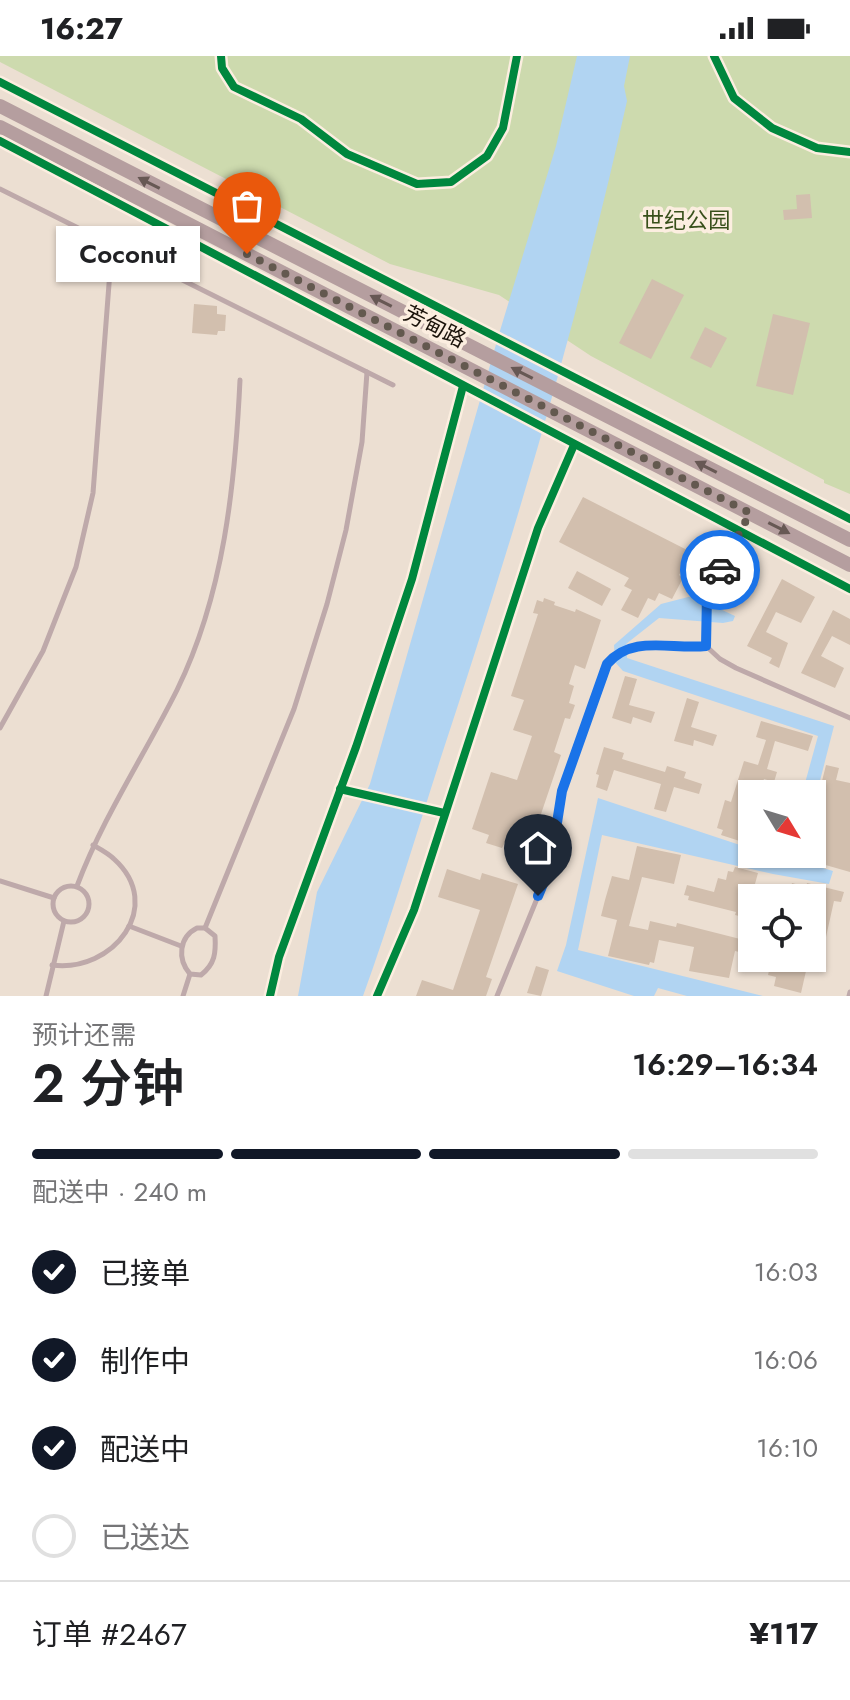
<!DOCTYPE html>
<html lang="zh">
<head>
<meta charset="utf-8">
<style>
  :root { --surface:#fff; --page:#f6f6f6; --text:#202124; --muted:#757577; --line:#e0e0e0; --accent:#111827 }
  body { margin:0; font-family:Jost,"Noto Sans SC",sans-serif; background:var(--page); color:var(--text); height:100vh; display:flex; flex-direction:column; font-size:30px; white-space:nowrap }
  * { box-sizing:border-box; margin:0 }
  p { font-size:26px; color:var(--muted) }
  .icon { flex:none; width:44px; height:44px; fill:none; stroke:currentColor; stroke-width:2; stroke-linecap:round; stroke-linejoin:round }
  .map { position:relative; height:940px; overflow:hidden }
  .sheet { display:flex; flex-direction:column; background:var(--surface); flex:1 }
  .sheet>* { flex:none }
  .needle { width:52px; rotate:128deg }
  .buttons { position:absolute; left:738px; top:724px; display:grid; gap:16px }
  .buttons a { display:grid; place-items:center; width:88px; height:88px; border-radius:0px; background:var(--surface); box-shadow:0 2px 6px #0004; font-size:40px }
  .pin { position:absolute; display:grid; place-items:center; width:68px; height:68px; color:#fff; margin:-82px -34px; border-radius:50% 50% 50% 0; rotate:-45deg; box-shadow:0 0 8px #0007 }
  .pin .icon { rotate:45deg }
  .courier { position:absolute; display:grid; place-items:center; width:80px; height:80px; margin:-40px; border:6px solid #1a73e8; border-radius:50%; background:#fff; color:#222; box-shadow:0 2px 10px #0007 }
  .bubble { position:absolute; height:56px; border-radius:0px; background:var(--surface); box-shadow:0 2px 6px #0004; font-size:26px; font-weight:600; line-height:56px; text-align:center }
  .overview em { font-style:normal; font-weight:600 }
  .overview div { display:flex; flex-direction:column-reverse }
  .overview { display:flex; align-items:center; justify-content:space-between; height:136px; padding:0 32px }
  h1 { font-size:52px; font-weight:600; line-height:60px }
  .bar { display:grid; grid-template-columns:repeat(4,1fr); gap:12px 8px; align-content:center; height:96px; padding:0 32px }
  .bar i { height:10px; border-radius:6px; background:var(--line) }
  .bar .on { background:var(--accent) }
  .bar p { grid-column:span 4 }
  .line { display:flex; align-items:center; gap:20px; padding:0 32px; border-top:2px solid var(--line) }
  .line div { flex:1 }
  ol { padding:0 32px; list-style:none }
  li { display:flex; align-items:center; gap:24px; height:88px }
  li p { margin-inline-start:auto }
  li .icon { padding:8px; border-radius:50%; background:var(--accent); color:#fff; stroke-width:4 }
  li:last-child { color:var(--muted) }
  li i { width:44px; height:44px; border:4px solid var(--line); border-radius:50% }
  .status { display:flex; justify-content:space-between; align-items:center; height:56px; padding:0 40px; background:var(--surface); direction:ltr }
  .status svg { height:22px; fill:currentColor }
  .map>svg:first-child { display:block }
  .green { fill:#cddaae }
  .water { fill:#b1d4f2 }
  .building { fill:#d2bfae }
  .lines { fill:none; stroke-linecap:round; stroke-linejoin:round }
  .lane { stroke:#bea9aa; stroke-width:5 }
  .secondary { stroke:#b59e9f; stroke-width:14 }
  .cycleway-casing { stroke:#fceee0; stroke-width:13 }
  .cycleway { stroke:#00873e; stroke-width:8 }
  .oneway { fill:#675854 }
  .done { stroke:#63594f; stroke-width:8; stroke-dasharray:0 14.4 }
  .route { stroke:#1a73e8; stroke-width:10 }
  .labels { text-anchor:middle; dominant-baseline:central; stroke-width:7; stroke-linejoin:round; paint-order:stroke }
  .park-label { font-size:22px; fill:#38501b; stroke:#fceee0 }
  .street-label { font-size:22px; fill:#191109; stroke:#fceee0 }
</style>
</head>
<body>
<div class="status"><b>16:27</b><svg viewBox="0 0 49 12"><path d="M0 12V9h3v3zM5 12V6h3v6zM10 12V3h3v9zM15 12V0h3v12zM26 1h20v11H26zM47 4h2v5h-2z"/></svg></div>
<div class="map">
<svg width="850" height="940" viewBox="0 0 850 940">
  <rect width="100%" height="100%" fill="#ecdfd2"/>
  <polygon class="green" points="0,0 850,0 850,438 824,427 824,424 591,300 499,239 390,208 0,6"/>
  <g class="water">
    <path d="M577 0H630L624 30 627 45C578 266 513 483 442 698 416 779 392 860 363 940H298L317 836 370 728 499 278 556 90Z"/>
    <polygon points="692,540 735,560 733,565 723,567 659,562 626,588 627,602 834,670 812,756 812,738 802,738 818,680 623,615 615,606 614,589 661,548"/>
    <polygon points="598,742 752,793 752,798 766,798 777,802 782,798 801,798 800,805 833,815 829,828 773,818 602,779 578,894 763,940 687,940 658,932 654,940 634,940 557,915 566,889"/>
  </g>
  <g class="building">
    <polygon points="810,138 812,162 784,164 783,154 797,153 796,139"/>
    <polygon points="652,223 684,239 651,303 619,287"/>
    <polygon points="194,248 217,250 217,258 226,259 225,275 218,275 217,279 192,277"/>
    <polygon points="773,258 810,267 793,339 756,330"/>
    <polygon points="705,271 727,282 711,312 690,302"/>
    <polygon points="583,441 691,496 679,519 683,522 672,543 659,537 655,545 648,542 638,562 621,554 632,534 624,530 629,522 559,486"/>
    <polygon points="577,515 611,533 602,550 568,532"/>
    <polygon points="782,523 815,541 801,567 776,556 766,576 788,587 779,612 769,607 772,602 747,590"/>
    <polygon points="544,542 555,546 554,549 575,556 576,553 601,564 585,613 575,609 569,628 574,630 569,647 575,649 570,663 565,662 554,696 561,699 540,761 546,763 540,781 536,780 534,788 526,785 523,792 505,786 502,792 486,787 489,779 472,773 491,716 517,724 532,680 513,674 524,644 511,640 538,558 533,557 537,544 543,546"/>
    <polygon points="833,554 850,563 850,589 832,580 821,600 844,612 835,632 801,617"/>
    <polygon points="625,620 637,623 629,649 655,656 651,667 633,661 631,668 612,662"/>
    <polygon points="687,642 699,646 691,671 717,679 713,690 694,684 693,690 674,685"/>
    <polygon points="761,665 813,680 808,695 775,685 767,713 777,716 774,726 764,723 759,738 752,738 749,768 752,769 752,789 721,779 723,774 717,772 725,744 731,746 744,705 758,709 766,684 756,681"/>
    <polygon points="604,691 624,697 622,703 665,716 667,710 686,716 684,722 702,728 699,738 674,731 666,756 654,753 661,728 614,714 607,735 596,731 599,719 596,718"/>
    <polygon points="826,709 839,712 836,724 850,727 850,816 815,806 823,777 812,774 812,765"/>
    <polygon points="637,790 681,799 674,828 642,821 629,870 648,874 650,865 676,871 677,867 752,886 752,899 735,895 729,922 689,915 694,891 659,884 654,907 650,906 649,909 608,900 617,864 601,860 605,844 612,820 629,824"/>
    <polygon points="735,811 758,817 749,850 752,850 752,863 735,859 736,856 688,844 689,840 684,839 687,829 714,836 718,822 726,824 728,815 733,816"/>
    <polygon points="447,813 480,824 482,817 518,828 486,921 492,923 486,940 416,940 422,924 453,934 480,854 438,841"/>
    <polygon points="792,827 806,831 807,827 844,836 841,846 834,845 826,881 813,878 819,852 812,850 812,842 789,842"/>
    <polygon points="772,902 809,902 801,937 774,930 776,921 768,919"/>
    <polygon points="536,910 549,914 541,940 527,937"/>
  </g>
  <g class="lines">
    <g class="lane">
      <polyline points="0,133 393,329"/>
      <polyline points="706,590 707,539 749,458"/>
      <polyline points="0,672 43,595 76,511 93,437 112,189"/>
      <polyline points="0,825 54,842"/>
      <circle cx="71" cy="848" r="18"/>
      <path d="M77 830C103 761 144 700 177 634 224 538 235 429 240 324"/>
      <polyline points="129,870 181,890"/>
      <path d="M197 872H205L215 880C216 897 215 908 201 919L190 918C177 903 179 881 197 872Z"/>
      <polyline points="205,872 294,653 327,548 346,474 362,386 367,316"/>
      <path d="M52 909C113 917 166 850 114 803 108 797 100 793 93 789"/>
      <polyline points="46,940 64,865"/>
      <polyline points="183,940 190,918"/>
      <polyline points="497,940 550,811 562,735 607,608 616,598 644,589 688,592 706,590 720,603 736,612 850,662"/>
      <polyline points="849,940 850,936"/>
    </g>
    <g class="secondary">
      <polyline points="0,50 850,484"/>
      <polyline points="0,71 850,509"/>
    </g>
    <g class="cycleway-casing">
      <g id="cycleway">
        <polyline points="221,0 222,12 234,31 301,63 347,98 417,128 451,126 487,100 503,72 517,0"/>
        <polyline points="714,0 734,42 772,72 817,92 850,96"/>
        <polyline points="0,26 850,463"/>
        <polyline points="0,85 850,533"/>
        <polyline points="340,733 444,757"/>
        <polyline points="270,940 279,901 356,691 412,523 463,330"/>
        <polyline points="377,940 414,854 538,472 574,389"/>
      </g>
    </g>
    <use href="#cycleway" class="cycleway"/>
  </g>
  <defs><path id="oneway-solid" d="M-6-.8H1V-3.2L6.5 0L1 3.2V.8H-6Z" transform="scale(2)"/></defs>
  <g class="oneway">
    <use href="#oneway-solid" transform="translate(149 127) rotate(-153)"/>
    <use href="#oneway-solid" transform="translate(381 245) rotate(-153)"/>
    <use href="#oneway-solid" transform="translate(522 317) rotate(-153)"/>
    <use href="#oneway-solid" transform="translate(706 411) rotate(-153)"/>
    <use href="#oneway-solid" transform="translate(779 472) rotate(27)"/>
  </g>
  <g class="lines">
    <polyline class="done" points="247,198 750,457 720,514"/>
    <path class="route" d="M538 840 550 811 562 735 607 608C632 578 672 594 706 590L707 539 720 514"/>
  </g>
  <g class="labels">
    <g class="park-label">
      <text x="686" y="164">世纪公园</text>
    </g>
    <g class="street-label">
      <text transform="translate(435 270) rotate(27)">芳甸路</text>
    </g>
  </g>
</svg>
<div class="buttons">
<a><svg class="needle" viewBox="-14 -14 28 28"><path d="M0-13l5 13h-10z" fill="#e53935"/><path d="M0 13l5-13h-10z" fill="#757577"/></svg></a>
<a><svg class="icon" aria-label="locate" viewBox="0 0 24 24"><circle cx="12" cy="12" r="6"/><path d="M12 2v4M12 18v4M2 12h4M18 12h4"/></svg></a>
</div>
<div class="pin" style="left:247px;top:198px;background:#ea580c"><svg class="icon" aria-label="bag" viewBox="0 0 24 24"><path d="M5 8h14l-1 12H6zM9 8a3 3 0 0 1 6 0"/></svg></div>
<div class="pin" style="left:538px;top:840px;background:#1f2937"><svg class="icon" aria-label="home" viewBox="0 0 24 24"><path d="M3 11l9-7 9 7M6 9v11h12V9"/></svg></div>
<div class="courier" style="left:720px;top:514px"><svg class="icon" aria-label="car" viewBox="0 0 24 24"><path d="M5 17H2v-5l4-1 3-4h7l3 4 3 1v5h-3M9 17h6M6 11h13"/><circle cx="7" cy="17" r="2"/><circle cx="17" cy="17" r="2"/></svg></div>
<div class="bubble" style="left:56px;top:170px;width:144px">Coconut</div>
</div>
<section class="sheet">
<div class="overview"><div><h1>2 分钟</h1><p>预计还需</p></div><em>16:29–16:34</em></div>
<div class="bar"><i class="on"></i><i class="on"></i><i class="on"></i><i></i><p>配送中 · 240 m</p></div>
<ol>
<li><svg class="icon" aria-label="check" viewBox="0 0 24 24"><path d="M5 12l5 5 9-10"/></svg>已接单<p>16:03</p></li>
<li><svg class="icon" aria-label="check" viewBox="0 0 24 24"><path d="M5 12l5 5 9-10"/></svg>制作中<p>16:06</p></li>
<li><svg class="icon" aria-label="check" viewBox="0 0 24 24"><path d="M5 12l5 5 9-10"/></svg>配送中<p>16:10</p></li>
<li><i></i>已送达</li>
</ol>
<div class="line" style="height:104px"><div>订单 #2467</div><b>¥117</b></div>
</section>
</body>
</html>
